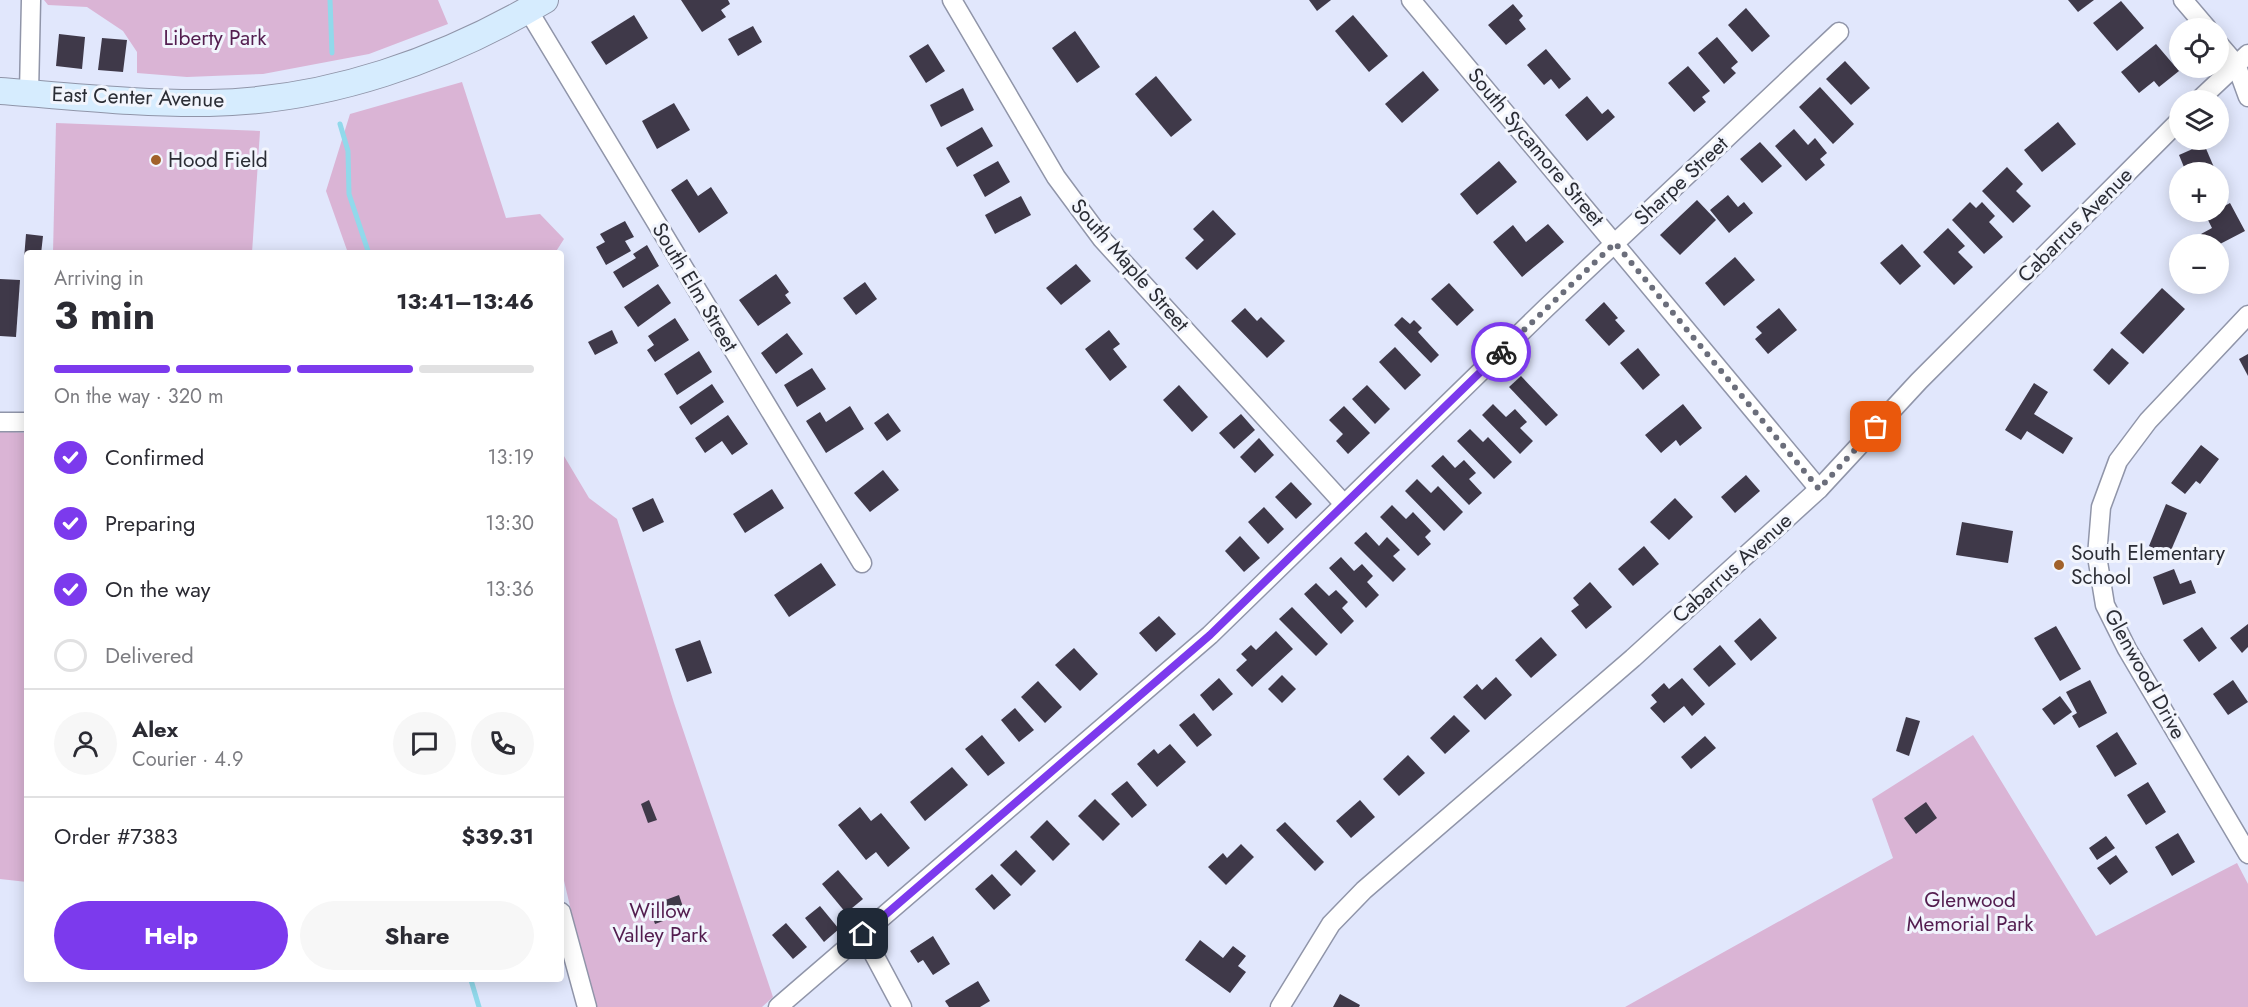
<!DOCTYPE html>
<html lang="en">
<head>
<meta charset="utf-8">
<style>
  :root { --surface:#fff; --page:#f7f7f7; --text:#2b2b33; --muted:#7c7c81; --line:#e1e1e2; --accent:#7c3aed }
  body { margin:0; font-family:Jost,sans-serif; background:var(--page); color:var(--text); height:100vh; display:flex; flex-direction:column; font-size:22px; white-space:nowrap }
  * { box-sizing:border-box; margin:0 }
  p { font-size:20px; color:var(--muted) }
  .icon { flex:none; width:33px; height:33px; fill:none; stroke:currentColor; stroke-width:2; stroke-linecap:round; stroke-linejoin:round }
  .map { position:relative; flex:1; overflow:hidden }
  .side { position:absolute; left:24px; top:250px; width:540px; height:732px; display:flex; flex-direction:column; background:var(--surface); border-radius:6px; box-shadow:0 3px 15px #0003 }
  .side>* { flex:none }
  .fabs { position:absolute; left:2169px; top:18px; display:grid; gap:12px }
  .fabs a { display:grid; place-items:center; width:60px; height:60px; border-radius:50%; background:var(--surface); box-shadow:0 3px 15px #0003; font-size:30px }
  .pin { position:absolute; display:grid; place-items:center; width:51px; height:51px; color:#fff; margin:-26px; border-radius:12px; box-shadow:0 3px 9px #0006 }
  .courier { position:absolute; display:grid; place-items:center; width:60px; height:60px; margin:-30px; border:4px solid #7c3aed; border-radius:50%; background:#fff; color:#222; box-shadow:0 2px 8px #0007 }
  .overview em { font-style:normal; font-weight:700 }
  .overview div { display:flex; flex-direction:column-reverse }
  .overview { display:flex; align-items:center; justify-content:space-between; height:102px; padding:0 30px }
  h1 { font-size:39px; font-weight:700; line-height:45px }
  .bar { display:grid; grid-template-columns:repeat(4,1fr); gap:9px 6px; align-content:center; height:72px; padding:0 30px }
  .bar i { height:8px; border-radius:4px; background:var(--line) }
  .bar .current { background:var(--accent) }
  .bar p { grid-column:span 4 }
  .line { display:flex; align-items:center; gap:15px; padding:0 30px; border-top:2px solid var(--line) }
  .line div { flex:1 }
  .round { display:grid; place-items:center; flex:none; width:63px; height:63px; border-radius:32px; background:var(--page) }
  ol { padding:0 30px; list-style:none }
  li { display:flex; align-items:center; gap:18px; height:66px }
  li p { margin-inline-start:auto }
  li .icon { padding:6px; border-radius:50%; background:var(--accent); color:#fff; stroke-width:4 }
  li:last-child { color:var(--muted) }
  li i { width:33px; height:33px; border:3px solid var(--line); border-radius:50% }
  .primary-button { display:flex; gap:12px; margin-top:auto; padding:12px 30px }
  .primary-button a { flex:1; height:69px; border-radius:36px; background:var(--accent); color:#fff; font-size:24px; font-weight:700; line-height:69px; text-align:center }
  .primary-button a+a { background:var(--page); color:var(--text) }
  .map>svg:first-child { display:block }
  .green { fill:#dab4d5 }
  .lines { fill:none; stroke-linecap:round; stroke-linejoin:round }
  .stream { stroke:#91d9eb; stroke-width:5 }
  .building { fill:#3f3949 }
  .street-casing { stroke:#9095a9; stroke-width:21 }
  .secondary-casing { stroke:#9095a9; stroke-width:28 }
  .street { stroke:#fff; stroke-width:18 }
  .secondary { stroke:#d6ecfe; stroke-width:26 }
  .done { stroke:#6b6e7b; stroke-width:6; stroke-dasharray:0 10.8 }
  .route { stroke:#7c3aed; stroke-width:8 }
  .poi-dot { fill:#a1612a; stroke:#f2f5fd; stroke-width:2 }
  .labels { text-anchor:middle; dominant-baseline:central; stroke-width:6; stroke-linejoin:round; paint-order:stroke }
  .park-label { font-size:21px; fill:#531d4f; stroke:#f2f5fd }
  .street-label { font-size:21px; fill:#2b2d35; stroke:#f2f5fd }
  .poi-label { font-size:21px; fill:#2b2d35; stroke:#f2f5fd; text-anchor:start }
</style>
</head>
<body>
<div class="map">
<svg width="2248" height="1007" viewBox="0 0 2248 1007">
  <rect width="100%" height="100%" fill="#e1e7fc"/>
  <g class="green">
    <polygon points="44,0 438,0 448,24 369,54 263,74 187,77 137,73 137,52 123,31 87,7 48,5"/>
    <polygon points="462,82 506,218 540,214 564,239 555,253 348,253 326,191 350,114"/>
    <polygon points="56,123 260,131 252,253 53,253"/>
    <polygon points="0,431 27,433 27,882 0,879"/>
    <polygon points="561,451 589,498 617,519 674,703 773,997 762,1007 597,1007 581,953 561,868"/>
    <polygon points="1973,735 2096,936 2237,863 2248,884 2248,1007 1625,1007 1893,858 1872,799"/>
  </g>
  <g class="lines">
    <g class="stream">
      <polyline points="330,0 332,53"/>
      <polyline points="340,124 348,151 349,194 369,254"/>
      <polyline points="471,980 479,1007"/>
    </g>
  </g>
  <g class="building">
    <polygon points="681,0 728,0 730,4 721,10 726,17 702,32"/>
    <polygon points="1309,0 1331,0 1317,11"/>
    <polygon points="2068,0 2094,0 2078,12"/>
    <polygon points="2121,1 2144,28 2117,51 2093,23"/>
    <polygon points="1513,4 1523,16 1519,20 1526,29 1506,45 1488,25"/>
    <polygon points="1746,8 1770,36 1752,52 1728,25"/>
    <polygon points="634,15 648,38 606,65 591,42"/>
    <polygon points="1353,15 1388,56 1369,72 1335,31"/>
    <polygon points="753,26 762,42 738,56 728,39"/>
    <polygon points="1075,31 1100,67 1077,83 1052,48"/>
    <polygon points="59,34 85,37 82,69 56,66"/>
    <polygon points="1717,37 1738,62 1731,68 1736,73 1724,84 1698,53"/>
    <polygon points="102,38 127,40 123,72 98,70"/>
    <polygon points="928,44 945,71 926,83 909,56"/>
    <polygon points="2156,44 2179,71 2159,87 2154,81 2139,93 2121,72"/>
    <polygon points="1546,49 1571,79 1559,89 1551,79 1544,85 1527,65"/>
    <polygon points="1845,61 1870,88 1851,105 1826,79"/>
    <polygon points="1688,66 1710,91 1702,97 1706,102 1694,112 1668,83"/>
    <polygon points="1423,71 1439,90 1402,123 1385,104"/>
    <polygon points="1156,76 1192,120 1171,137 1135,94"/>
    <polygon points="1820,87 1854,124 1833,144 1799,107"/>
    <polygon points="963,88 974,110 941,127 930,105"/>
    <polygon points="1587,96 1602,114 1608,109 1615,117 1587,141 1565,115"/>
    <polygon points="674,103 690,130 657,149 642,121"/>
    <polygon points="2058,122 2076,144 2042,172 2024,150"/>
    <polygon points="982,127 993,146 957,167 946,148"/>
    <polygon points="1794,129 1808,145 1815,138 1827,153 1820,159 1825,165 1806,181 1775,146"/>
    <polygon points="1760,142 1782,166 1762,183 1740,159"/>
    <polygon points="2204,144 2216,172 2186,172 2179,155"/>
    <polygon points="998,161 1010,182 985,197 973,175"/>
    <polygon points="1499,161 1517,182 1477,215 1460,194"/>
    <polygon points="2007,167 2023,184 2016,191 2031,206 2013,223 1982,191"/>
    <polygon points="687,179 698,196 711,187 728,213 699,233 671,190"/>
    <polygon points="1728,195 1738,207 1744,202 1753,213 1729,233 1710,210"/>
    <polygon points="1021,196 1031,215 995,234 985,215"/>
    <polygon points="1697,200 1716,220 1680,255 1660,235"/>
    <polygon points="1970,202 1976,208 1982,202 1995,216 1989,222 2003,237 1984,254 1952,220"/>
    <polygon points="2230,203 2245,231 2220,244 2206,244 2201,234 2212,228 2206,216"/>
    <polygon points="1213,210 1236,234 1197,270 1185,258 1204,240 1193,229"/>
    <polygon points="625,221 634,237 625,241 631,251 606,265 596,247 605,242 600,234"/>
    <polygon points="1548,224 1564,242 1522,277 1493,242 1513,225 1526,242"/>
    <polygon points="1948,228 1965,246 1958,252 1973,267 1954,285 1923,252"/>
    <polygon points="26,234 43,236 41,254 27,254 27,260 24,259"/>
    <polygon points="1902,244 1921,266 1900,285 1880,263"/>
    <polygon points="647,245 659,266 623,288 613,272 636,258 633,254"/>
    <polygon points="1735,257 1755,280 1724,306 1705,283"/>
    <polygon points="1076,264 1091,281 1061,305 1046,288"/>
    <polygon points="776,274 789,292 785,295 791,303 758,326 739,300"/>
    <polygon points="0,279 20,280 16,337 0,336"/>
    <polygon points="865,282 877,299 856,315 843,298"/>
    <polygon points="1449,283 1474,310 1457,326 1431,299"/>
    <polygon points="658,284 671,303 638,327 624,307"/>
    <polygon points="2162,288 2185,309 2143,354 2120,333"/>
    <polygon points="1604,302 1618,318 1615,320 1625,331 1609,346 1585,320"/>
    <polygon points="1245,308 1257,321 1261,317 1285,341 1267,358 1231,321"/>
    <polygon points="1779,308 1797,330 1768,354 1755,339 1762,333 1756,327"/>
    <polygon points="1402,317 1410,324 1414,320 1422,328 1418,332 1439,355 1431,363 1394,325"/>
    <polygon points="675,318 689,340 655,362 647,350 654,345 648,336"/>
    <polygon points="612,330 618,343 595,355 588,342"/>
    <polygon points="1109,330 1120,344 1113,349 1127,367 1110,381 1085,349"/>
    <polygon points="787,333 803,354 776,374 761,353"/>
    <polygon points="1395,347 1421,375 1405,390 1379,362"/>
    <polygon points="1638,348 1660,375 1643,390 1620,363"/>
    <polygon points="2112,348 2129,363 2109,385 2093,370"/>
    <polygon points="699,351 712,372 677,395 664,374"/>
    <polygon points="2248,354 2248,376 2239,359"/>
    <polygon points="812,368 826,389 797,407 784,385"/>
    <polygon points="1521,376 1558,415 1546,426 1509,387"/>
    <polygon points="2034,383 2048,392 2034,414 2073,438 2063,454 2027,431 2021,440 2005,430"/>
    <polygon points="712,384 724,402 691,425 679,407"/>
    <polygon points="1179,385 1208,417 1192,432 1163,400"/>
    <polygon points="1367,385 1390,409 1375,424 1352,399"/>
    <polygon points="1493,404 1506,417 1515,409 1527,422 1520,428 1533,441 1520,454 1482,415"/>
    <polygon points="1683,404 1702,428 1680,446 1676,440 1661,453 1645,435"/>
    <polygon points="850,406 864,429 826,453 806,421 820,412 826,422"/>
    <polygon points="1344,406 1370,433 1348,454 1336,441 1343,434 1329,420"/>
    <polygon points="888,413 901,431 887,441 874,423"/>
    <polygon points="1241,414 1255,430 1234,449 1219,433"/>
    <polygon points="728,415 748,444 732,455 722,441 705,453 695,438"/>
    <polygon points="1470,429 1483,442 1488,437 1512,462 1494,479 1457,441"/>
    <polygon points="1259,438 1274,455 1255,473 1240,457"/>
    <polygon points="2201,445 2219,459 2200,484 2196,481 2185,494 2171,483"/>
    <polygon points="1443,455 1455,468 1464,460 1476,473 1469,479 1482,493 1469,505 1431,466"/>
    <polygon points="883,470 899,490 870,512 854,493"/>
    <polygon points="1746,475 1760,491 1735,513 1721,497"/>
    <polygon points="1417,479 1431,493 1438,486 1463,512 1444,531 1405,491"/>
    <polygon points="1291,482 1312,504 1296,519 1275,497"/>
    <polygon points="772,489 784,508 745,533 733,514"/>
    <polygon points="653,498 664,522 643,532 632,508"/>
    <polygon points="1675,498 1693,517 1669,540 1650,522"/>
    <polygon points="2166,504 2187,513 2169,555 2149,546"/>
    <polygon points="1392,505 1406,519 1413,512 1431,531 1425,537 1431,544 1418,556 1380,517"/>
    <polygon points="1264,507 1284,529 1268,544 1248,522"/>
    <polygon points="1962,522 2013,531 2008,563 1956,555"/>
    <polygon points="1366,532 1379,546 1387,537 1400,550 1393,556 1406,569 1393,582 1354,543"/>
    <polygon points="1240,536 1260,558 1244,572 1225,551"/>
    <polygon points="1644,546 1659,564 1633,586 1618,569"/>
    <polygon points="1341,557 1354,571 1362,564 1373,576 1367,582 1379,595 1366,608 1329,568"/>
    <polygon points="821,563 836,585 789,617 774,595"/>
    <polygon points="2174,569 2180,584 2191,580 2196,593 2163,605 2153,577"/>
    <polygon points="1590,582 1612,607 1586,629 1571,611 1579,605 1573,598"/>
    <polygon points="1316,583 1329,596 1336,590 1348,602 1342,608 1354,621 1341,634 1304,594"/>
    <polygon points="1292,607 1328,644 1316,656 1279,619"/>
    <polygon points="1159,616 1176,634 1156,652 1139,633"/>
    <polygon points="1760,618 1777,638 1751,661 1734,641"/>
    <polygon points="2248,624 2248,647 2242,653 2230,638"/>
    <polygon points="2056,626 2081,669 2060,681 2034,638"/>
    <polygon points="2202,627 2217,648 2199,662 2183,640"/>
    <polygon points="1276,631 1293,649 1252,687 1236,670 1247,660 1241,654 1251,645 1256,650"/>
    <polygon points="1541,637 1557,655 1531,678 1515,660"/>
    <polygon points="700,640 712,673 687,682 675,649"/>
    <polygon points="1720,645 1736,664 1709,687 1693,669"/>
    <polygon points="1074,648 1098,674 1080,691 1055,665"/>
    <polygon points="1282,675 1296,689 1282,703 1268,689"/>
    <polygon points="1496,677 1512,695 1485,720 1463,697 1477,684 1482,690"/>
    <polygon points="1219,678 1233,694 1213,711 1200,695"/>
    <polygon points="1682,678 1705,704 1692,716 1684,706 1664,723 1650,708 1657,702 1651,695 1664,683 1669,689"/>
    <polygon points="2090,680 2107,713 2079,728 2072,716 2077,713 2066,692"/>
    <polygon points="2233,680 2248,702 2228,715 2213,694"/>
    <polygon points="1038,681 1062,707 1045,723 1021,697"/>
    <polygon points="2060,696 2072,712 2054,725 2042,709"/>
    <polygon points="1015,708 1034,730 1019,742 1001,720"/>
    <polygon points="1194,713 1212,735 1197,747 1179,725"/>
    <polygon points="1454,715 1470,731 1445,754 1430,738"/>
    <polygon points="1906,717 1920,721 1909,756 1896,751"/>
    <polygon points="2117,732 2137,764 2115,777 2096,746"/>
    <polygon points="982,735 1005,763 988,776 965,749"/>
    <polygon points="1705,736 1716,748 1691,769 1681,757"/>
    <polygon points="1170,744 1186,762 1157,787 1137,764 1154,749 1158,754"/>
    <polygon points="1408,755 1425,773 1399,796 1383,779"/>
    <polygon points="952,767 968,785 925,821 910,802"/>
    <polygon points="1127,781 1147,805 1132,818 1111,794"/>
    <polygon points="2148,782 2166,812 2146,825 2127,795"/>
    <polygon points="1095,799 1120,824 1103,841 1078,816"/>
    <polygon points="649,800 657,820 648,823 641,804"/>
    <polygon points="1360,800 1375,817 1351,838 1336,821"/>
    <polygon points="1926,802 1937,818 1916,834 1904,818"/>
    <polygon points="860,807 871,821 881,813 910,848 888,867 876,852 866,860 838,825"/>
    <polygon points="1047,820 1070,844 1053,861 1030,837"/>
    <polygon points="1285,822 1324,862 1315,871 1276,830"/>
    <polygon points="2178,833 2195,862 2172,876 2155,847"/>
    <polygon points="2106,836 2115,848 2097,860 2089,848"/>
    <polygon points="1241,844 1254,857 1226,885 1208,867 1223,853 1227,858"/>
    <polygon points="1016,850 1036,871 1021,886 1000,865"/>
    <polygon points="2116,855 2128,872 2110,885 2097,868"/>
    <polygon points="838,870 863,899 846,913 822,884"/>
    <polygon points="992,874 1011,895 994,910 975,889"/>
    <polygon points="679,895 685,913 655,924 649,906"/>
    <polygon points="820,906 839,929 824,942 805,918"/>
    <polygon points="786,923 807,947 793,959 772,935"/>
    <polygon points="933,936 950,964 933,975 923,960 918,963 910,951"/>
    <polygon points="1200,940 1223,958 1233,946 1246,956 1238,966 1246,972 1230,993 1185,960"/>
    <polygon points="978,981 990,1001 980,1007 949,1007 945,1001"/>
    <polygon points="1340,994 1360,1005 1359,1007 1333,1007"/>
  </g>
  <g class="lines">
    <g class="street-casing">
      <g id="street">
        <polyline points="952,0 1056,177 1102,239 1344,504"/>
        <polyline points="1411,0 1819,489"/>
        <polyline points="2183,0 2207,28"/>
        <polyline points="528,10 862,563"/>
        <polyline points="2218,43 2236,64 2248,97"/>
        <polyline points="29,93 31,0"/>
        <polyline points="2199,100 2248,54"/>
        <polyline points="2248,315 2148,421 2118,461 2101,507 2097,556 2105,605 2127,649 2248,854"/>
        <polyline points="0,422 27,422"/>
        <polyline points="561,912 587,1007"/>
        <polyline points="863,934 902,1007"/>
        <polyline points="778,1007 1210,635 1546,308 1839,32"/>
        <polyline points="1280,1007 1331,924 1364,890 1633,658 1819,489 1919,381 2180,120"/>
      </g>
    </g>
    <g class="secondary-casing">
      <path id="secondary" d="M0 91C70 96 139 104 209 103 328 101 444 60 545 0"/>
    </g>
    <use href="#street" class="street"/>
    <use href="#secondary" class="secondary"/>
  </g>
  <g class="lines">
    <polyline class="done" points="1501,352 1615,243 1819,489 1876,427"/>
    <polyline class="route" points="863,934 1210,635 1501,352"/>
  </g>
  <g class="poi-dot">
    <circle cx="156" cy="160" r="6"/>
    <circle cx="2059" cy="565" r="6"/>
  </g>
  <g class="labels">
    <g class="park-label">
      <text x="215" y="38">Liberty Park</text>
      <text x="1970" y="900">Glenwood<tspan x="1970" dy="24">Memorial Park</tspan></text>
      <text x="660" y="911">Willow<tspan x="660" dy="24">Valley Park</tspan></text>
    </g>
    <g class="street-label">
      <text transform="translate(138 97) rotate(2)">East Center Avenue</text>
      <text transform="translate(1536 147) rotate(50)">South Sycamore Street</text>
      <text transform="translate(1681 181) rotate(-43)">Sharpe Street</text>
      <text transform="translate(2075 225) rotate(-45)">Cabarrus Avenue</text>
      <text transform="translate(1130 265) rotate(49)">South Maple Street</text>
      <text transform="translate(695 287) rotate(59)">South Elm Street</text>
      <text transform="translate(1732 568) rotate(-42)">Cabarrus Avenue</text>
      <text transform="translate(2145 674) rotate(61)">Glenwood Drive</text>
    </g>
    <g class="poi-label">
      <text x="168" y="160">Hood Field</text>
      <text x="2071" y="553">South Elementary<tspan x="2071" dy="24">School</tspan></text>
    </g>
  </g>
</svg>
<div class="fabs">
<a><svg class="icon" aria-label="locate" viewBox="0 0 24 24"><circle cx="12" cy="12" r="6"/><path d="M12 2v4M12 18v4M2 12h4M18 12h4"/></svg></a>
<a><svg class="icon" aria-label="layers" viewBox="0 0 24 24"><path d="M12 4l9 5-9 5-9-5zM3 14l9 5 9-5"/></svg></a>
<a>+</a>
<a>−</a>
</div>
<div class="pin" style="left:1876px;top:427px;background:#ea580c"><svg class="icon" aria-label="bag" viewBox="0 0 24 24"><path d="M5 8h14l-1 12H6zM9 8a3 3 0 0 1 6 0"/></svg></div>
<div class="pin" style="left:863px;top:934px;background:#1f2937"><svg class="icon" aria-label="home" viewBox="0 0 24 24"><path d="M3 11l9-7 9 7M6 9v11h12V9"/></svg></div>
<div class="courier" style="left:1501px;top:352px"><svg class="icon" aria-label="bike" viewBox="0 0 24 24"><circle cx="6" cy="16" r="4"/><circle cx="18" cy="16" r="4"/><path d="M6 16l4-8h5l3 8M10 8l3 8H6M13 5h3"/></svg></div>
<section class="side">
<div class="overview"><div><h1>3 min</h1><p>Arriving in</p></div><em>13:41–13:46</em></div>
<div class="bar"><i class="current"></i><i class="current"></i><i class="current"></i><i></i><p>On the way · 320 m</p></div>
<ol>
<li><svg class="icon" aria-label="check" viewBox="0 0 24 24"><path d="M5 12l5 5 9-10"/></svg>Confirmed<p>13:19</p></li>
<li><svg class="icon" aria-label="check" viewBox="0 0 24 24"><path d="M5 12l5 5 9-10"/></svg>Preparing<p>13:30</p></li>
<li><svg class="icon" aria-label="check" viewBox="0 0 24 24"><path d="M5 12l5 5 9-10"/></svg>On the way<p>13:36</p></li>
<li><i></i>Delivered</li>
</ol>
<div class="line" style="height:108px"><a class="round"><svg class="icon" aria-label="person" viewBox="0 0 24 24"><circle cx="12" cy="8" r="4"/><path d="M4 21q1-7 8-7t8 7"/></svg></a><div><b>Alex</b><p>Courier · 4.9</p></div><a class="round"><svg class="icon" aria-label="chat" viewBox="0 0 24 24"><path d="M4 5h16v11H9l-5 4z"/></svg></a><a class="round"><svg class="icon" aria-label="phone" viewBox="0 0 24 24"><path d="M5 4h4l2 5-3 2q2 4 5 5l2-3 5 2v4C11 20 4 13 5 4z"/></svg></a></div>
<div class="line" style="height:78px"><div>Order #7383</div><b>$39.31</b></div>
<div class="primary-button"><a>Help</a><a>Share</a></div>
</section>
</div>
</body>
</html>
